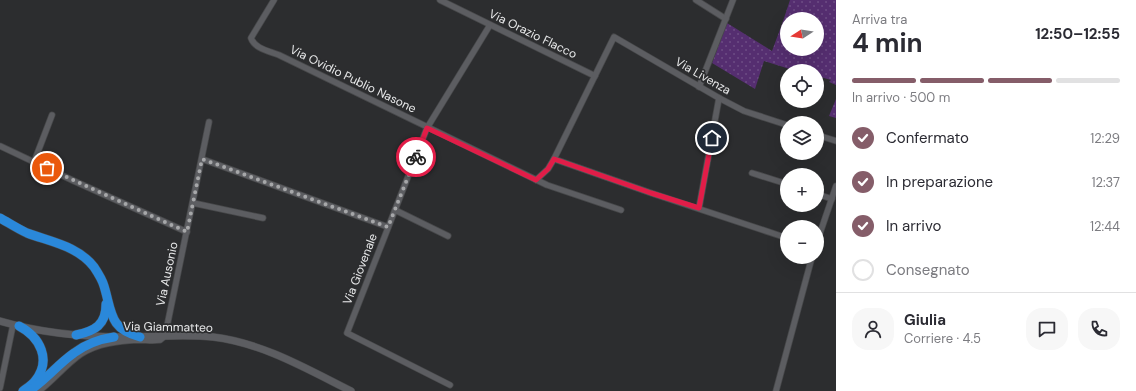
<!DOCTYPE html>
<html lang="it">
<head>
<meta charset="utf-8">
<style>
  :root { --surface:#fff; --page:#f7f7f7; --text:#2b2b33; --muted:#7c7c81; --line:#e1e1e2; --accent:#855d69 }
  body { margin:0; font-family:"DM Sans",sans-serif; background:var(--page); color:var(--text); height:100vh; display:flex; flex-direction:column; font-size:15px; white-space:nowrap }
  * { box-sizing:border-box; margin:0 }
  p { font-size:13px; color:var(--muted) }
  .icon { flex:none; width:22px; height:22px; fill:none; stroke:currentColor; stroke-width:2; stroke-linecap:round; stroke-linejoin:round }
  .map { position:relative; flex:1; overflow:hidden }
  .sheet { display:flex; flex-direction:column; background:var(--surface); width:300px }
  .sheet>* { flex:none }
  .needle { width:26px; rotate:258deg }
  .fabs { position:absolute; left:780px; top:12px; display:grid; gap:8px }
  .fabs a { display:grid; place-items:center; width:44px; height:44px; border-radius:50%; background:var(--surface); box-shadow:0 4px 16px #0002; font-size:20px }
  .pin { position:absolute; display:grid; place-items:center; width:34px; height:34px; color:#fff; margin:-17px; border:2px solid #fff; border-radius:50%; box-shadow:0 1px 4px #0007 }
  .courier { position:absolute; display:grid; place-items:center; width:40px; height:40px; margin:-20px; border:3px solid #e11d48; border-radius:50%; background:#fff; color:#222; box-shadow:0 1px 5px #0007 }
  .overview em { font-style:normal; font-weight:700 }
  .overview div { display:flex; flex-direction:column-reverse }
  .overview { display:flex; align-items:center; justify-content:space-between; height:68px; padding:0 16px }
  h1 { font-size:26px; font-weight:700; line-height:30px }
  .bar { display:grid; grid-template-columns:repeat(4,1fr); gap:6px 4px; align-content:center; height:48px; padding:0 16px }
  .bar i { height:5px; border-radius:3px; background:var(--line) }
  .bar .active { background:var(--accent) }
  .bar p { grid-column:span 4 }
  .line { display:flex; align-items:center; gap:10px; padding:0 16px; border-top:1px solid var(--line) }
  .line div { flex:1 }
  .round { display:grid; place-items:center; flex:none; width:42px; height:42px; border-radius:16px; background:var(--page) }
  ol { padding:0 16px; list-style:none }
  li { display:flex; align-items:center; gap:12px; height:44px }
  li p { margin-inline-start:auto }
  li .icon { padding:4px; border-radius:50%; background:var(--accent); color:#fff; stroke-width:4 }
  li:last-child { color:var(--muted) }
  li i { width:22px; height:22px; border:2px solid var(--line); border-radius:50% }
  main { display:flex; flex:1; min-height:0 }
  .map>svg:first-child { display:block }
  .green { fill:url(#green-dots); fill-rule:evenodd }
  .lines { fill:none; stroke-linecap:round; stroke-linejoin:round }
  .minor-casing { stroke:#47484a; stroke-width:7 }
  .tertiary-casing { stroke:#47484a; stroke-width:8 }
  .trunk-casing { stroke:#47484a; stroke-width:10 }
  .minor { stroke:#5c5d61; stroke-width:5.5 }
  .tertiary { stroke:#5c5d61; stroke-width:7 }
  .trunk { stroke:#2a88da; stroke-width:9 }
  .done { stroke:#a6a7a9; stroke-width:4; stroke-dasharray:0 7.2 }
  .route { stroke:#e11d48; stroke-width:5 }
  .labels { text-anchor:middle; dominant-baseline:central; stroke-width:3.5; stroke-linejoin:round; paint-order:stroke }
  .street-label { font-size:12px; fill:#e8e9ea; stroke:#2c2d2f }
</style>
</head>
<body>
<main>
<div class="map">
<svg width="836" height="391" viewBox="0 0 836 391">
  <defs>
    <pattern id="green-dots" width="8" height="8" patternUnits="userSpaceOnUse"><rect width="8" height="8" fill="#552e70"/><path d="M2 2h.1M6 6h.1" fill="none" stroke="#6d4c85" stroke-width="1.8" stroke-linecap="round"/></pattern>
  </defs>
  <rect width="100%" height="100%" fill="#2c2d2f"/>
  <g class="green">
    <path d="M790 0H836V85L829 82 831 80 817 76V71H796L764 61 755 89 712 63 727 23 772 51 782 24ZM787 19H817V49H787Z"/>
    <polygon points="836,99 836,118 829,116"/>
  </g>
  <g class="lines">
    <g class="minor-casing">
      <g id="minor">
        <path d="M274 0 251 38C255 49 269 51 279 55L547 185 621 210"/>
        <polyline points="440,0 595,76"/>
        <polyline points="696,0 726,19"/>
        <polyline points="699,87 733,0"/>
        <polyline points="817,135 836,141"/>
        <polyline points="0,146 74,181 187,232"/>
        <polyline points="202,159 388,227"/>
        <polyline points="554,159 651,193 787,238"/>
        <polyline points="34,162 52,115"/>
        <polyline points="752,173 787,184"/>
        <polyline points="536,180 548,169 554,159 614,37 719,98 744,111 787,125"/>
        <polyline points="817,194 832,199"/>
        <polyline points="193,203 263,218"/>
        <polyline points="699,208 719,98"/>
        <polyline points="395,210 448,236"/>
        <polyline points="817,242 836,186"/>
        <polyline points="450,385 347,333 427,128 490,25"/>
        <polyline points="0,388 13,325"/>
        <path d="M39 391C54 380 66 364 81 354 98 343 119 341 138 340 146 340 153 341 160 340L165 336 209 122"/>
        <polyline points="776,391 812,257"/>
      </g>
    </g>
    <g class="tertiary-casing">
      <path id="tertiary" d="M0 321C41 333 83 337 126 337 155 337 184 334 213 337 263 343 307 369 351 391"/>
    </g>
    <g class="trunk-casing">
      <g id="trunk">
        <path d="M0 218C9 223 18 229 27 233 51 242 78 246 94 267 98 273 102 279 104 286 112 312 109 329 140 337"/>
        <path d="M19 326C40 337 52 360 35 381 32 385 27 388 23 391"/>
        <path d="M76 335C95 331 106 325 106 304"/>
        <path d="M29 391C46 380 58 364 74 353 86 344 100 339 114 337"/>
      </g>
    </g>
    <use href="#minor" class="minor"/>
    <use href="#tertiary" class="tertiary"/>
    <use href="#trunk" class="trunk"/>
  </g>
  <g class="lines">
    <polyline class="done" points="47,168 187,232 202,159 388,227 416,157"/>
    <polyline class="route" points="416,157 427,128 536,180 548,169 554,159 651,193 699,208 712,138"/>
  </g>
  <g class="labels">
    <g class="street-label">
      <text transform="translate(533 34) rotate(26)">Via Orazio Flacco</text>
      <text transform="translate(703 76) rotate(30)">Via Livenza</text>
      <text transform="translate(353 79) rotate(26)">Via Ovidio Publio Nasone</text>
      <text transform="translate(360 269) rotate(-69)">Via Giovenale</text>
      <text transform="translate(167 274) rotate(-78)">Via Ausonio</text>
      <text transform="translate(168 327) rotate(1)">Via Giammatteo</text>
    </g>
  </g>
</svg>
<div class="fabs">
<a><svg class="needle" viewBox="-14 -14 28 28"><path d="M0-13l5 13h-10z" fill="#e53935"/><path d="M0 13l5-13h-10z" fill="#7c7c81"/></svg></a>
<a><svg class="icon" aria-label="locate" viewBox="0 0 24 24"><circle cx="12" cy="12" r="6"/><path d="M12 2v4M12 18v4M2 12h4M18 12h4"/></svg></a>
<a><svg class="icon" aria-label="layers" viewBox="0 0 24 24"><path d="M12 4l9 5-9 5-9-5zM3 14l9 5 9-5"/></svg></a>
<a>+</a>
<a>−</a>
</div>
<div class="pin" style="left:47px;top:168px;background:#ea580c"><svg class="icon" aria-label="bag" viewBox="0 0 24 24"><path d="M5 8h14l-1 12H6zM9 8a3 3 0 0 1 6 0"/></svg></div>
<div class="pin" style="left:712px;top:138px;background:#1f2937"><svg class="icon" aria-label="home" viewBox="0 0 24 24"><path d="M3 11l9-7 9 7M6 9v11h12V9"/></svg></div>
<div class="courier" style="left:416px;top:157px"><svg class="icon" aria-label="bike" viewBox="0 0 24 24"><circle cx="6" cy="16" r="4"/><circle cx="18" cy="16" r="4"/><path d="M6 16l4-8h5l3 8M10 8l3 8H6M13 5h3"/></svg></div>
</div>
<section class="sheet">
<div class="overview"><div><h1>4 min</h1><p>Arriva tra</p></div><em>12:50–12:55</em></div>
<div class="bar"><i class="active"></i><i class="active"></i><i class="active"></i><i></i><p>In arrivo · 500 m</p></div>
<ol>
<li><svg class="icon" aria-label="check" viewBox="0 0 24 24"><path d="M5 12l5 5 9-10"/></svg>Confermato<p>12:29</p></li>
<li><svg class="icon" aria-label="check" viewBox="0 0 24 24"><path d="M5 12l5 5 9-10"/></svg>In preparazione<p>12:37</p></li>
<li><svg class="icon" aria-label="check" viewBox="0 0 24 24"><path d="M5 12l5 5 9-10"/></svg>In arrivo<p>12:44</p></li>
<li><i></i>Consegnato</li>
</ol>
<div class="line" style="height:72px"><a class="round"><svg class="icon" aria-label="person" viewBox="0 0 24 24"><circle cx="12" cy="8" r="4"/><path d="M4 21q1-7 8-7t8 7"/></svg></a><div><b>Giulia</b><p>Corriere · 4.5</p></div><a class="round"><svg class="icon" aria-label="chat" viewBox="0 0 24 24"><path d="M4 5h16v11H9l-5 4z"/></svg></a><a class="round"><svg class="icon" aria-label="phone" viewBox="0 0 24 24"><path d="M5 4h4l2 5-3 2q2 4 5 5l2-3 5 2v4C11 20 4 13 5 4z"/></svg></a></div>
</section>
</main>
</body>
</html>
